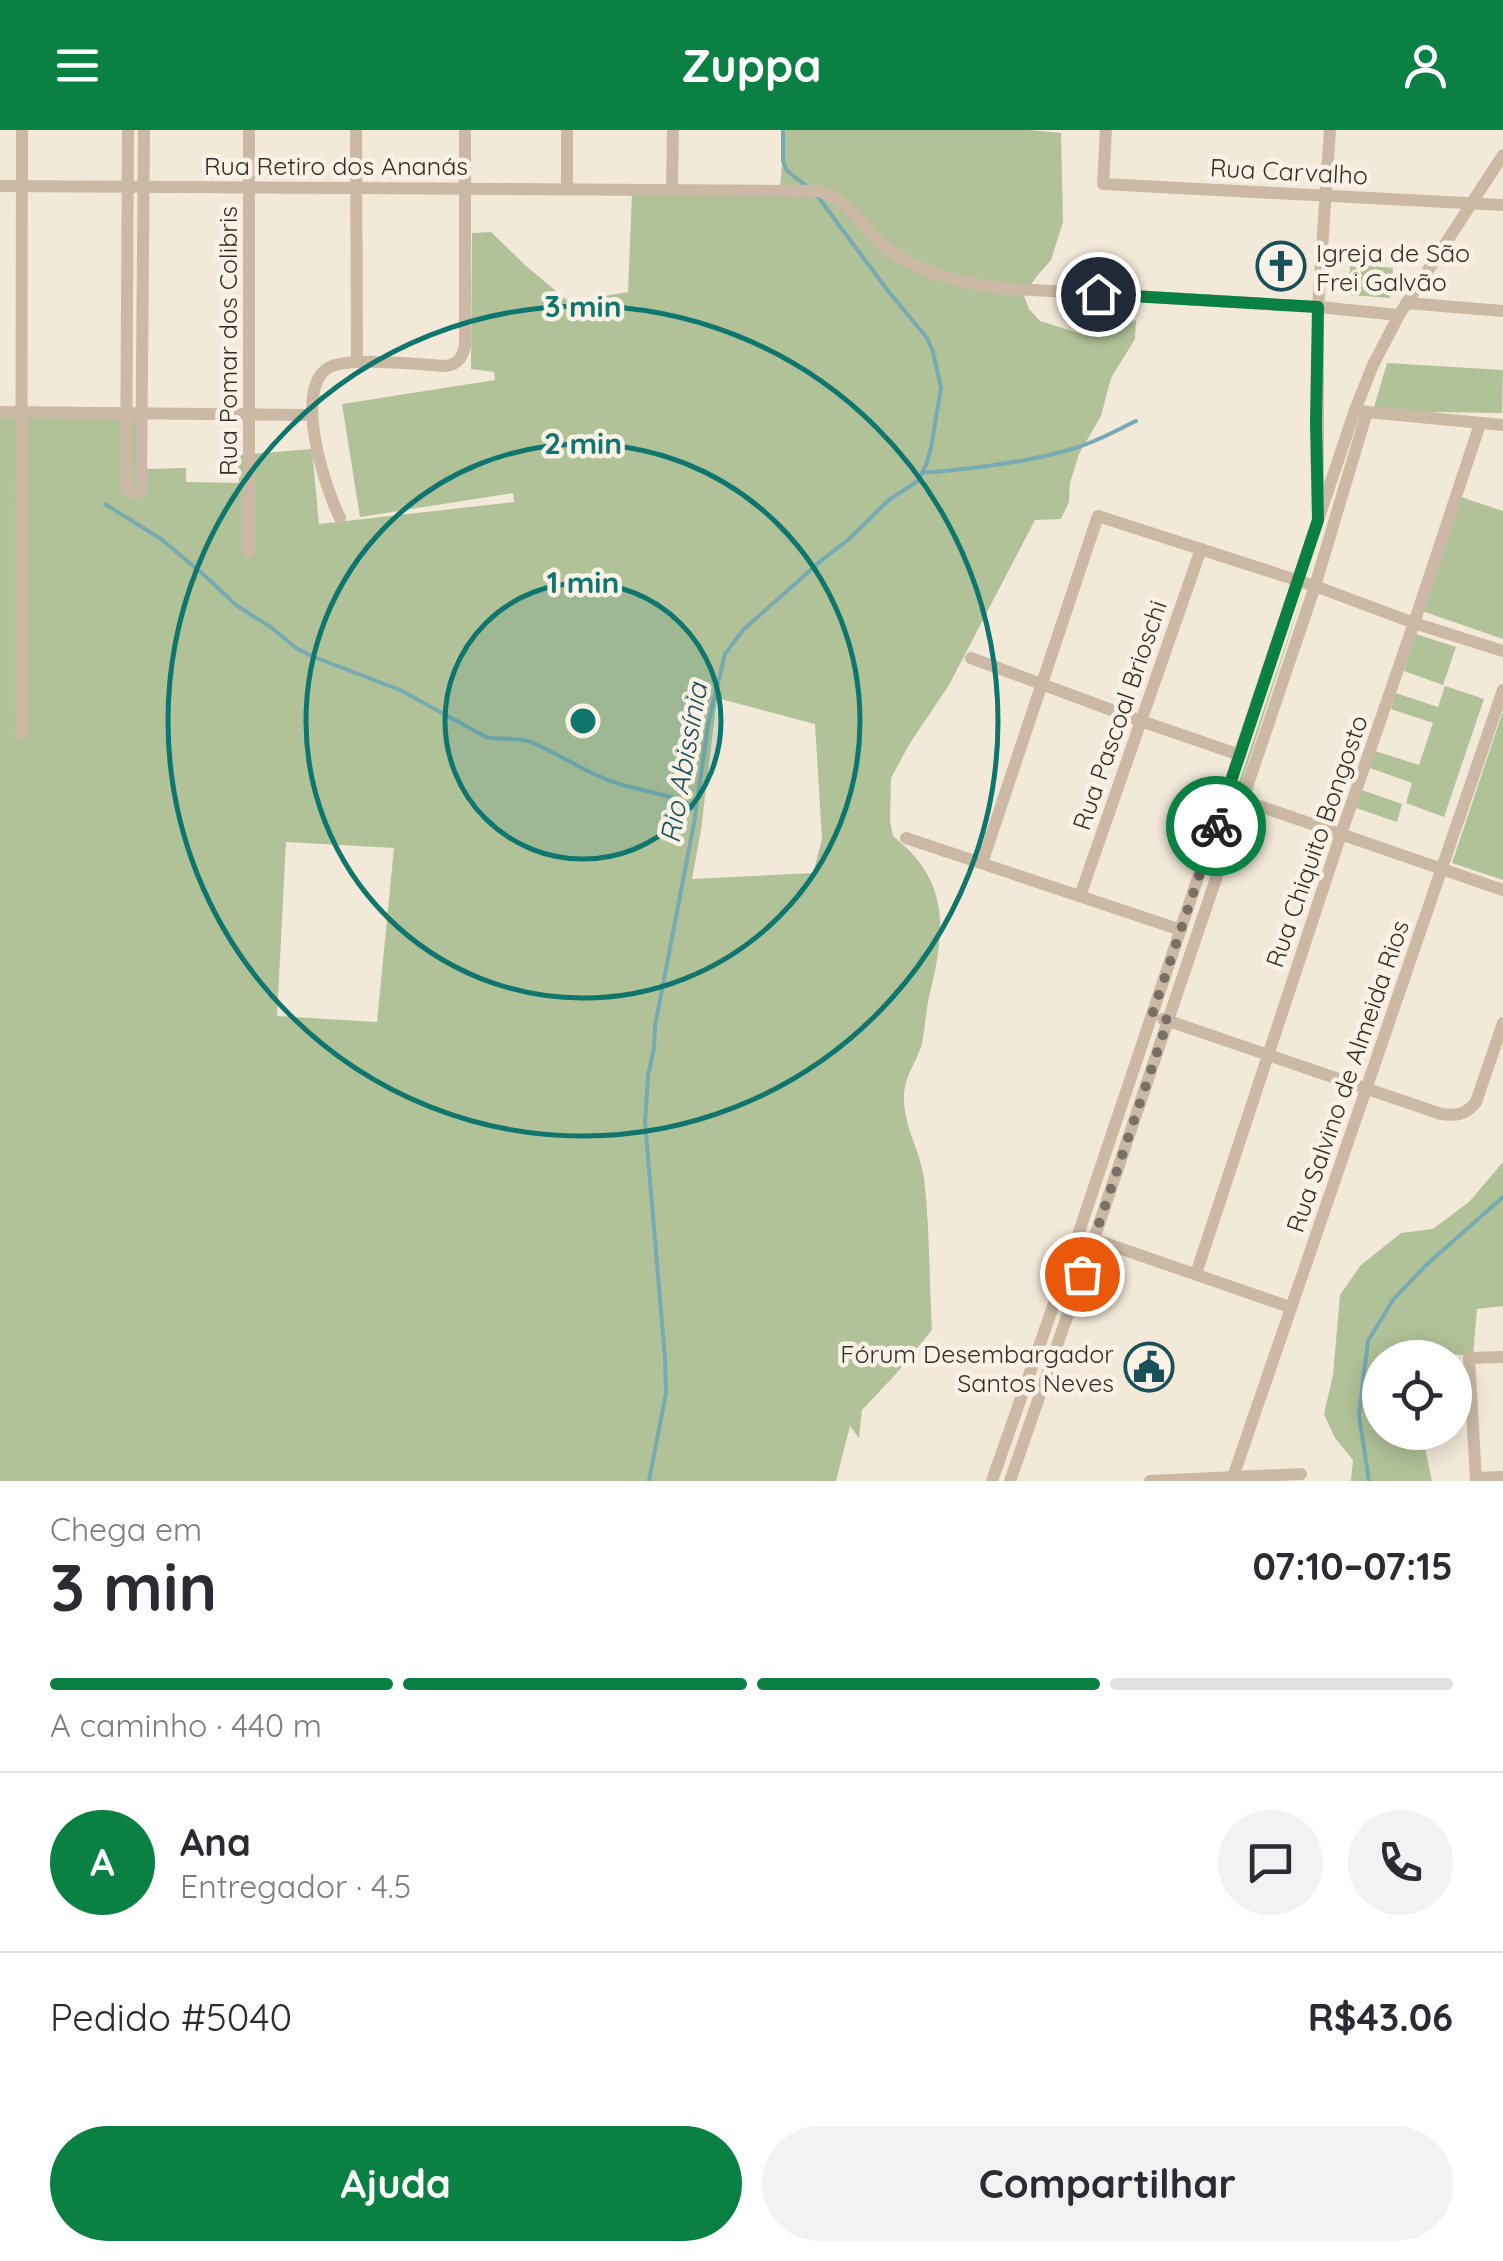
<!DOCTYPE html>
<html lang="pt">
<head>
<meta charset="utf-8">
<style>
  :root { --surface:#fff; --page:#f2f2f3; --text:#2b2b33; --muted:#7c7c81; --line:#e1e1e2; --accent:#0b8043 }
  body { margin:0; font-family:Quicksand,sans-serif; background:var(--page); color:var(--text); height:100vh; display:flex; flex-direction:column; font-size:38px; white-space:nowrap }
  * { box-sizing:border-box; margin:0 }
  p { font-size:32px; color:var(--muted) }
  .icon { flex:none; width:55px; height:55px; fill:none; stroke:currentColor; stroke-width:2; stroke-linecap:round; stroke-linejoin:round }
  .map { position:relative; height:1351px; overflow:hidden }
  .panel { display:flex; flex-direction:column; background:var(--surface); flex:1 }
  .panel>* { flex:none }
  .buttons { position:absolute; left:1362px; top:1210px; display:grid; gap:20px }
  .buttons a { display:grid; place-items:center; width:110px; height:110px; border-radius:50%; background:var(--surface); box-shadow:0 5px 25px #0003; font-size:50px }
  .pin { position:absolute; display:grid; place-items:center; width:85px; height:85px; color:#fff; margin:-42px; border:5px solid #fff; border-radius:50%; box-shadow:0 2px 10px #0007 }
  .courier { position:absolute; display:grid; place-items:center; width:100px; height:100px; margin:-50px; border:8px solid #0b8043; border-radius:50%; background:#fff; color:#222; box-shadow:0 2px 12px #0007 }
  .summary em { font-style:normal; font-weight:700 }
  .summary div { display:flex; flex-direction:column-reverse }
  .summary { display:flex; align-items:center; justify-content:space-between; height:170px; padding:0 50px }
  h1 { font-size:65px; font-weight:700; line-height:75px }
  .bar { display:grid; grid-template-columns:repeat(4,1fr); gap:15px 10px; align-content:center; height:120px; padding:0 50px }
  .bar i { height:12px; border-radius:8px; background:var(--line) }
  .bar .on { background:var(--accent) }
  .bar p { grid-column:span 4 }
  .line { display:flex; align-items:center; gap:25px; padding:0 50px; border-top:2px solid var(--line) }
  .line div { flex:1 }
  .round { display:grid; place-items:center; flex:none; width:105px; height:105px; border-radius:52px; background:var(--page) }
  .primary-button { display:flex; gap:20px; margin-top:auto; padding:20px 50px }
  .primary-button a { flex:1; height:115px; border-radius:60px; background:var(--accent); color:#fff; font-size:40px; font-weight:700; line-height:115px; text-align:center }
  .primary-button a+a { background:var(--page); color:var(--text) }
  header { display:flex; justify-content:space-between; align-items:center; height:130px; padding:0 50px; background:var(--accent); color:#fff; font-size:45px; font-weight:700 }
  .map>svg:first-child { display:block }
  .green { fill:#b1c298; fill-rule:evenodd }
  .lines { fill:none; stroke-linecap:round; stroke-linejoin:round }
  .stream { stroke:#77aab1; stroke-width:4 }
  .minor { stroke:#cbb9a5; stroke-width:12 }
  .done { stroke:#786f65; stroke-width:10; stroke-dasharray:0 18 }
  .route { stroke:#0b8043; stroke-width:12 }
  .ring { fill:none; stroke:#0f766e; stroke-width:5 }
  .labels { text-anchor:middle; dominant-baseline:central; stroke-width:9; stroke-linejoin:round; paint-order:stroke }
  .street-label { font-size:25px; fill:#362d26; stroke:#faf2e6 }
  .poi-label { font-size:25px; fill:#362d26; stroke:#faf2e6; text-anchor:start }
  .water-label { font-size:28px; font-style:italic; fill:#1a505a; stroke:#faf2e6 }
  .centre { fill:#0f766e; stroke:#faf2e6; stroke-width:5 }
  .ring-label { font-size:30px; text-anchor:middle; font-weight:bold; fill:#0f766e; stroke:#faf2e6; stroke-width:9; stroke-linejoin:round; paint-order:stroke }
</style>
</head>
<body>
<header><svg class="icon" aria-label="menu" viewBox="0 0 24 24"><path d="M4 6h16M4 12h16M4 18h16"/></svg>Zuppa<svg class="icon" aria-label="person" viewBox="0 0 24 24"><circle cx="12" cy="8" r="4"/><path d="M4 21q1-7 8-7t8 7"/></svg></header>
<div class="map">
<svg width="1503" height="1351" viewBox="0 0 1503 1351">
  <rect width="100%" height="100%" fill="#f3e9d9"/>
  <g class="green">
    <path d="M785 0H1028L1061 3 1063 92 1051 130 1036 147 1024 166 1029 179 1040 191 1085 205 1106 203 1136 190 1135 209 1111 248 1101 286 1079 324 1070 353 1069 372 1061 389 1035 390 949 555 910 613 891 648 890 690 893 706C954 755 944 804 928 872 925 887 925 903 921 917 915 935 904 947 904 967 903 994 920 1021 924 1048 930 1098 929 1150 932 1200L895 1245 862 1280 859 1308 850 1296 836 1351H0V280H142L144 339 186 338V352L239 353 238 325 312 319 319 394 514 372 513 363 360 387 342 274 495 250 494 242 471 239 472 103 491 102 525 135 569 172 628 162 632 63 780 58ZM717 568 815 594 822 709 813 743 692 749 701 700ZM286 712 394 718 377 892 277 886Z"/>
    <polygon points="1350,134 1393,138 1390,168 1349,165"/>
    <polygon points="1387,233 1503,240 1502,283 1373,281"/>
    <polygon points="1461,367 1503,381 1503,509 1422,481"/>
    <polygon points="1305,458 1239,661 1236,663 1236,661"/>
    <polygon points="1416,504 1456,517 1443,555 1404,541"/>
    <polygon points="1445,556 1484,569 1444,687 1406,673 1412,653 1370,638 1375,621 1419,635 1433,593 1391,579 1396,563 1438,577"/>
    <polygon points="1503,581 1503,750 1452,733"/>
    <polygon points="1362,660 1402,674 1397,692 1356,678"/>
    <polygon points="1503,1032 1503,1176 1477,1179 1473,1226 1400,1220 1399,1227 1380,1228 1380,1302 1422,1303 1432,1351 1351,1351 1353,1330 1335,1308 1324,1284 1333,1245 1340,1165 1361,1135 1401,1103 1433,1099 1469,1072"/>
  </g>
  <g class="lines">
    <g class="stream">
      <polyline points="783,0 783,31 787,41 809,58"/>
      <path d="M922 343C969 339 1034 332 1078 317 1098 311 1117 300 1136 291"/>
      <path d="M105 374 161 409 204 445 236 475 272 498 296 518 314 527 400 560 486 607C502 611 518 606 533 613 563 626 589 645 620 654 645 662 673 664 696 678"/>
      <polyline points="649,1351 666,1263 665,1228 645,992 648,946 654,918 655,896 694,693 708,595 725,524 743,500 822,430 849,409 890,369 918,351 926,335 931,318 941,258 933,222 927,208 885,157 816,64"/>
      <polyline points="1369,1351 1359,1285 1368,1211 1393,1170 1425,1136 1503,1067"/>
    </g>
    <g class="minor">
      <polyline points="128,0 126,357 129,362 138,363 141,360 144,0"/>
      <polyline points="356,0 357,232"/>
      <polyline points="1106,0 1103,54 1503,75"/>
      <path d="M0 56 817 61C848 66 865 102 888 119 922 144 958 151 998 158L1318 177 1399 185"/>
      <polyline points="567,59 567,0"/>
      <polyline points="672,60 673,0"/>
      <polyline points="1406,173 1503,181"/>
      <polyline points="0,282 312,285"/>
      <polyline points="1367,282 1503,295"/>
      <polyline points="1318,377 1318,177 1330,0"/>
      <path d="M340 388C325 358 293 260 328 238 348 226 420 235 446 236 458 234 462 228 465 216V0"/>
      <polyline points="249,422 249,0"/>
      <polyline points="971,528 1141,591 1240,625"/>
      <polyline points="21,603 22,0"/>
      <polyline points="1236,668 1503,760"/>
      <polyline points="906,708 1181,800"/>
      <polyline points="982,733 1098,386 1315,456 1414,493 1503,521"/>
      <polyline points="1080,766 1201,419"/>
      <path d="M1163 889 1441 984C1456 986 1466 985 1476 972L1503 893"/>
      <polyline points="1090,1108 1290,1177"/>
      <polyline points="1196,1144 1341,704 1414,493 1480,294"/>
      <polyline points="1233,1347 1503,560"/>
      <polyline points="1476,1348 1503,1347"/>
      <polyline points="992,1351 1078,1105 1355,280 1373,235 1399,185 1503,25"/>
      <polyline points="1010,1351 1094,1109 1315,456 1367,282 1355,280"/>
      <polyline points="1150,1351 1301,1344"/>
      <polyline points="1476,1351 1469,1228 1503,1227"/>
    </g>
  </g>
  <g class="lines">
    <polyline class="done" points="1082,1144 1168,890 1152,885 1216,696"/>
    <polyline class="route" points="1098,164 1318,177 1316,292 1318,390 1216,696"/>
  </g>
  <circle cx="583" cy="591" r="138" fill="#0f766e" fill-opacity=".12"/>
  <g class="ring">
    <circle cx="583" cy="591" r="138"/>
    <circle cx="583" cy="591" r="277"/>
    <circle cx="583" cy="591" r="415"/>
  </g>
  <defs>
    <g id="church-ring" transform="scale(2.5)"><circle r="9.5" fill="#faf2e6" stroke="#1a505a" stroke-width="1.5"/><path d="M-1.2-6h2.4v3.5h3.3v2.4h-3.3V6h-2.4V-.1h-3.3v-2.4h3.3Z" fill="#1a505a"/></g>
    <g id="civic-ring" transform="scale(2.5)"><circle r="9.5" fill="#faf2e6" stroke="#1a505a" stroke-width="1.5"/><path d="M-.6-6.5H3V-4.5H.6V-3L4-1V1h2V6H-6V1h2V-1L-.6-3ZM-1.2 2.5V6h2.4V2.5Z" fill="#1a505a"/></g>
  </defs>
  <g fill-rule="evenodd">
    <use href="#church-ring" x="1281" y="136"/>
    <use href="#civic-ring" x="1149" y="1237"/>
  </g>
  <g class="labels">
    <g class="street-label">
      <text x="336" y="35">Rua Retiro dos Ananás</text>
      <text transform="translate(1289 41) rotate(3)">Rua Carvalho</text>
      <text transform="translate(227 211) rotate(-90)">Rua Pomar dos Colibris</text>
      <text transform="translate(1119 585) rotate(-71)">Rua Pascoal Brioschi</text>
      <text transform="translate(1316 711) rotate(-71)">Rua Chiquito Bongosto</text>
      <text transform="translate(1347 946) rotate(-71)">Rua Salvino de Almeida Rios</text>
    </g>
    <g class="poi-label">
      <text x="1316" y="122">Igreja de São<tspan x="1316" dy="29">Frei Galvão</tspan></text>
      <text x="1114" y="1223" text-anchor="end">Fórum Desembargador<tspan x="1114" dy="29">Santos Neves</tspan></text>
    </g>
    <g class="water-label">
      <text transform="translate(683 633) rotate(-80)">Rio Abissínia</text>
    </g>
  </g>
  <circle cx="583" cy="591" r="15" class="centre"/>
  <g class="ring-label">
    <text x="583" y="187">3 min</text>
    <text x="583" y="324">2 min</text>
    <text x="583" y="463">1 min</text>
  </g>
</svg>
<div class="buttons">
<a><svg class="icon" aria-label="locate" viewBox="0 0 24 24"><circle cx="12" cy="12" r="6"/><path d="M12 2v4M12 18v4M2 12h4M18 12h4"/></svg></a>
</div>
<div class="pin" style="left:1082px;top:1144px;background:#ea580c"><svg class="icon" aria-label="bag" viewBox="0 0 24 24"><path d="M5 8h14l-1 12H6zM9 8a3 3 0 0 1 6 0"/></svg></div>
<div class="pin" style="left:1098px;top:164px;background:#1f2937"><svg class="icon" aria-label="home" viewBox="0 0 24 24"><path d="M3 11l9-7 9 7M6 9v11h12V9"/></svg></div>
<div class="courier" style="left:1216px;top:696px"><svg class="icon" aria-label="bike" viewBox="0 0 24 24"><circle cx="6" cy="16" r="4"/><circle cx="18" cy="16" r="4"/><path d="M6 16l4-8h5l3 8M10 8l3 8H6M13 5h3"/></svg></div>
</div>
<section class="panel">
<div class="summary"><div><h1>3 min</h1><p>Chega em</p></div><em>07:10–07:15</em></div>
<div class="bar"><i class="on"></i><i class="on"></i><i class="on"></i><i></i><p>A caminho · 440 m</p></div>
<div class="line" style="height:180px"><b class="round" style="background:var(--accent);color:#fff">A</b><div><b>Ana</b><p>Entregador · 4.5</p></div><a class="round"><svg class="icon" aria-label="chat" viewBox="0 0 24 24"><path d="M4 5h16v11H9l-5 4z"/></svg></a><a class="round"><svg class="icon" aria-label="phone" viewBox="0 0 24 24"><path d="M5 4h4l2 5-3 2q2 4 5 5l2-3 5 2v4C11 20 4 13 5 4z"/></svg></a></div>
<div class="line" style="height:130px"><div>Pedido #5040</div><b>R$43.06</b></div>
<div class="primary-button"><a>Ajuda</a><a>Compartilhar</a></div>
</section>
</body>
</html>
